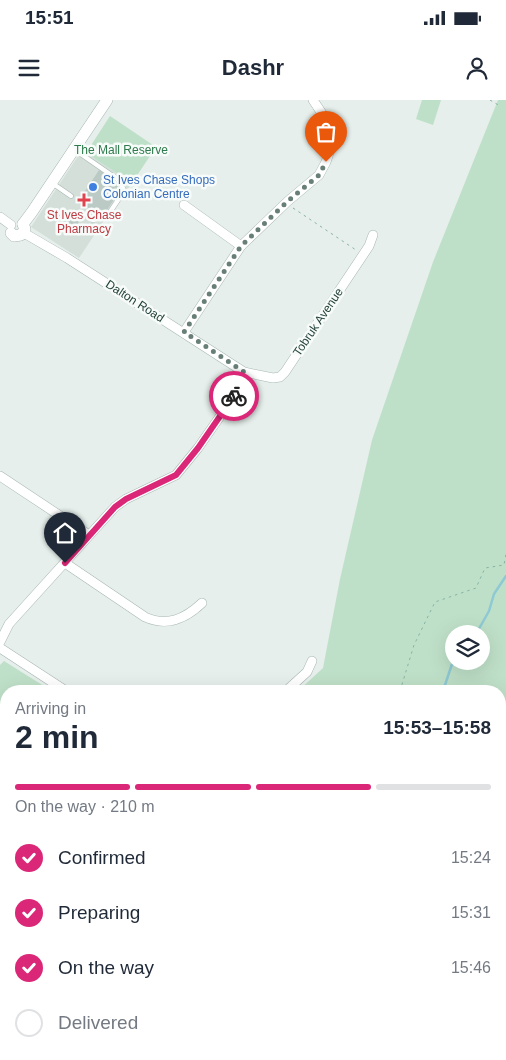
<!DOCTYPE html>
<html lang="en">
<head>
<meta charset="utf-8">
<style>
  :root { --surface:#fff; --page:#f2f2f3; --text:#1f2937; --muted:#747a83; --line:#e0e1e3; --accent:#db2777 }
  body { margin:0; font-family:Arial,sans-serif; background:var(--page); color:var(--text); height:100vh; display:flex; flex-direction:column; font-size:19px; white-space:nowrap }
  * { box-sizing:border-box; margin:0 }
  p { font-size:16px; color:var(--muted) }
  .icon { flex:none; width:28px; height:28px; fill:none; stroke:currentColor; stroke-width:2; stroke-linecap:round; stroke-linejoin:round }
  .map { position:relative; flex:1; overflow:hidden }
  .drawer { position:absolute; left:0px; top:585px; width:506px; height:375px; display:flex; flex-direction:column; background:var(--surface); border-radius:20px 20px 0 0; box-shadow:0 5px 20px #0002 }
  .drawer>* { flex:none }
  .tools { position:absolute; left:445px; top:525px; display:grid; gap:10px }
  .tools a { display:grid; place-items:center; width:45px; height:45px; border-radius:50%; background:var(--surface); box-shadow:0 5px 20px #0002; font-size:25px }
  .pin { position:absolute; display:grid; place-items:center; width:42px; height:42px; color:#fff; margin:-51px -21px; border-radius:50% 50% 50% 0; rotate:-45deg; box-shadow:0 0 5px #0007 }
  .pin .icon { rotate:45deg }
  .courier { position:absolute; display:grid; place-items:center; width:50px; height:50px; margin:-25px; border:4px solid #db2777; border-radius:50%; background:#fff; color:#222; box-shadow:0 1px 6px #0007 }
  .head em { font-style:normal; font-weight:800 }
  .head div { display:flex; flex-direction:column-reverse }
  .head { display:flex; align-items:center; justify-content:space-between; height:85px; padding:0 15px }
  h1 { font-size:32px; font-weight:800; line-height:38px }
  .bar { display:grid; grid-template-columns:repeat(4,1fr); gap:8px 5px; align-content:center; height:60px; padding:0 15px }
  .bar i { height:6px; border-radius:4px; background:var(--line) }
  .bar .active { background:var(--accent) }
  .bar p { grid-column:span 4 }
  ol { padding:0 15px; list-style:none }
  li { display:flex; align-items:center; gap:15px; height:55px }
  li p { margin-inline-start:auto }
  li .icon { padding:5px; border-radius:50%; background:var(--accent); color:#fff; stroke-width:4 }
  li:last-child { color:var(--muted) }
  li i { width:28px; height:28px; border:2px solid var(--line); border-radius:50% }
  .status { display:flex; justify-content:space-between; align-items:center; height:35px; padding:0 25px; background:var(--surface); direction:ltr }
  .status svg { height:14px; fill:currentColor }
  header { display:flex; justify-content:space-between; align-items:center; height:65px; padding:0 15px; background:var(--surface); font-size:22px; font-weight:800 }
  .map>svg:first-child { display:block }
  .built { fill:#d4dfda }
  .green { fill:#bfe0c8; fill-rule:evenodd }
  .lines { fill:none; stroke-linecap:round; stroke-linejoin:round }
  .stream { stroke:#8ec9d4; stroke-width:2.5 }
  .building { fill:#bbcac4 }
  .service-casing { stroke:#a8b8b2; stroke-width:5.5 }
  .minor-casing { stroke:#a8b8b2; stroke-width:10 }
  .tertiary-casing { stroke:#a8b8b2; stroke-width:12 }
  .path { stroke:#86b3a5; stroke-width:1; stroke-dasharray:2.5 4; stroke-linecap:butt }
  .service { stroke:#fff; stroke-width:4.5 }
  .minor { stroke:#fff; stroke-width:9 }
  .tertiary { stroke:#fff; stroke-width:11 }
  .done { stroke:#687f78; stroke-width:5; stroke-dasharray:0 9 }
  .route { stroke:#db2777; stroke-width:6 }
  .shop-dot { fill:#3f7fe0; stroke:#f7fbf9; stroke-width:2 }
  .health-dot { fill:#e0444e; stroke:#f7fbf9; stroke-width:2 }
  .labels { text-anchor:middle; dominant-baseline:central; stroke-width:5; stroke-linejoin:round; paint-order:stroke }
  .park-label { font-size:12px; fill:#2d7a4b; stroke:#f7fbf9 }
  .shop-label { font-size:12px; fill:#366cbe; stroke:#f7fbf9; text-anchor:start }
  .health-label { font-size:12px; fill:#be3a42; stroke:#f7fbf9 }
  .street-label { font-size:12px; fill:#24423a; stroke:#f7fbf9 }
</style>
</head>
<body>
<div class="status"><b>15:51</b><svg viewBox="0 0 49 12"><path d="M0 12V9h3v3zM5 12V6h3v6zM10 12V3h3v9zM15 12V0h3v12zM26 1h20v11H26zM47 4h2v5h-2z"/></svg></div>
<header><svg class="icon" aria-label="menu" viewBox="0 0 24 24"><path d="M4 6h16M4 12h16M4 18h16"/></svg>Dashr<svg class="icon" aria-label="person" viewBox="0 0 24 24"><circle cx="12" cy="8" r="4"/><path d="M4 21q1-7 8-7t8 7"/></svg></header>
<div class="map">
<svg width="506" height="960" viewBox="0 0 506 960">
  <rect width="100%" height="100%" fill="#e6efeb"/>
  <polygon class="built" points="82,50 86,53 132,83 109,117 105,119 79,158 31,127"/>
  <g class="green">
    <polygon points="422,0 441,0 433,25 416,19"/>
    <path d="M498 0H506V960H0V655L6 651V954H500V591H298L323 568 340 479 372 340 433 162ZM454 534H481V561H454Z"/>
    <polygon points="110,16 156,47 132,83 86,53"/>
    <polygon points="4,561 52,591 6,591 6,620 0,616 0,565"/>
  </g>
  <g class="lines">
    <g class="stream">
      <polyline points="476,534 489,511 494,494 506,476"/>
      <polyline points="443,591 452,564 454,561"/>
      <polyline points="500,760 506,763"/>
      <polyline points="124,960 125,954"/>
    </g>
  </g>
  <g class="building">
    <polygon points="99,70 119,84 121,89 105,113 98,116 78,102"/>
    <polygon points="75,109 84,114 71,134 62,128 65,123 57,117 62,110 71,115"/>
  </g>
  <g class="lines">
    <g class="service-casing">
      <g id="service">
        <polyline points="75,50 120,81 124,91 108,115 93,120"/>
        <polyline points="52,83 71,96"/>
      </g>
    </g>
    <g class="minor-casing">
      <g id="minor">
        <polyline points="184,105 241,146"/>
        <polyline points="0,117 11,125"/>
        <polyline points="24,133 67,158 244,272 273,278 280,277 285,272 369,146 373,135"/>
        <polyline points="184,232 241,146 288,101 319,75 326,62 330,50 330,36 327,21 313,0"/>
        <polyline points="0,376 89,435"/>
        <path d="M65 463 145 517C167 527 185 519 202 503"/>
        <polyline points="0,542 9,524 115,407 126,399 176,375 198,348 237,292 243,278 244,272"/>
        <polyline points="0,548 66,591"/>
        <polyline points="286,591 307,572 312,561"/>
      </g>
    </g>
    <g class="tertiary-casing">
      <g id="tertiary">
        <polyline points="23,124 32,112 107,0"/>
        <polyline points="11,133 14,136 21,135 25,129 23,124"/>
      </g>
    </g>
    <g class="path">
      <polyline points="490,0 500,6"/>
      <polyline points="293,108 356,150"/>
      <polyline points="400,591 414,545 435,502 476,488 485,468 504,465 506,454"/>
      <polyline points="500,719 506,723"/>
      <polyline points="0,758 2,733 6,725"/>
      <polyline points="35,960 40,954"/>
    </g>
    <use href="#service" class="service"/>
    <use href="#minor" class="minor"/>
    <use href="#tertiary" class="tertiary"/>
  </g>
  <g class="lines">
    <polyline class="done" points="234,296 243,278 244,272 184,232 241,146 288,101 319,75 326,62"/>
    <polyline class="route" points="65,463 115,407 126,399 176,375 198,348 234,296"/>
  </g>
  <circle class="shop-dot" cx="93" cy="87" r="5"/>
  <path class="health-dot" d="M81.5 92.5h5v5h5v5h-5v5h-5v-5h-5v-5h5z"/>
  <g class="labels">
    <g class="park-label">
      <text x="121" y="50">The Mall Reserve</text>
    </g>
    <g class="shop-label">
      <text x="103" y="80">St Ives Chase Shops<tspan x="103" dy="14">Colonian Centre</tspan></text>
    </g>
    <g class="health-label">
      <text x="84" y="115">St Ives Chase<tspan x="84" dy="14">Pharmacy</tspan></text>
    </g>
    <g class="street-label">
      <text transform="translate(135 201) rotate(33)">Dalton Road</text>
      <text transform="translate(318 222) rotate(-56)">Tobruk Avenue</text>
    </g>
  </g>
</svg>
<div class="tools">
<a><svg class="icon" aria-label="layers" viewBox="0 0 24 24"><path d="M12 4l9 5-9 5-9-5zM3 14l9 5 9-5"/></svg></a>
</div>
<div class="pin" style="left:326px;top:62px;background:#ea580c"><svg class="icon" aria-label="bag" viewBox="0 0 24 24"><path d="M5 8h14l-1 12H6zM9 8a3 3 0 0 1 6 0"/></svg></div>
<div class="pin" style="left:65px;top:463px;background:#1f2937"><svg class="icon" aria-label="home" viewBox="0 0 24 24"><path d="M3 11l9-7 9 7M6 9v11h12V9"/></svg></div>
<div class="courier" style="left:234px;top:296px"><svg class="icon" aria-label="bike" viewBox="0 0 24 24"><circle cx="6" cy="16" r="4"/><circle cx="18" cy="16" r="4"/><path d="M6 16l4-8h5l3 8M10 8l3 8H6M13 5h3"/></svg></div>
<section class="drawer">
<div class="head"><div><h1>2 min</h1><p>Arriving in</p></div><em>15:53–15:58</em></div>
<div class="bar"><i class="active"></i><i class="active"></i><i class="active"></i><i></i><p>On the way · 210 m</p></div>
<ol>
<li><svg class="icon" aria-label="check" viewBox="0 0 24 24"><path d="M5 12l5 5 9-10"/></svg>Confirmed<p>15:24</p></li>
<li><svg class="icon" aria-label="check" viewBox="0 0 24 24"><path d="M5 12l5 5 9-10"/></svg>Preparing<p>15:31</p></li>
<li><svg class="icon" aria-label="check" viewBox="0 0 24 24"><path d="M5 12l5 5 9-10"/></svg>On the way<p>15:46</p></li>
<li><i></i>Delivered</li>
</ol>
</section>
</div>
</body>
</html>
